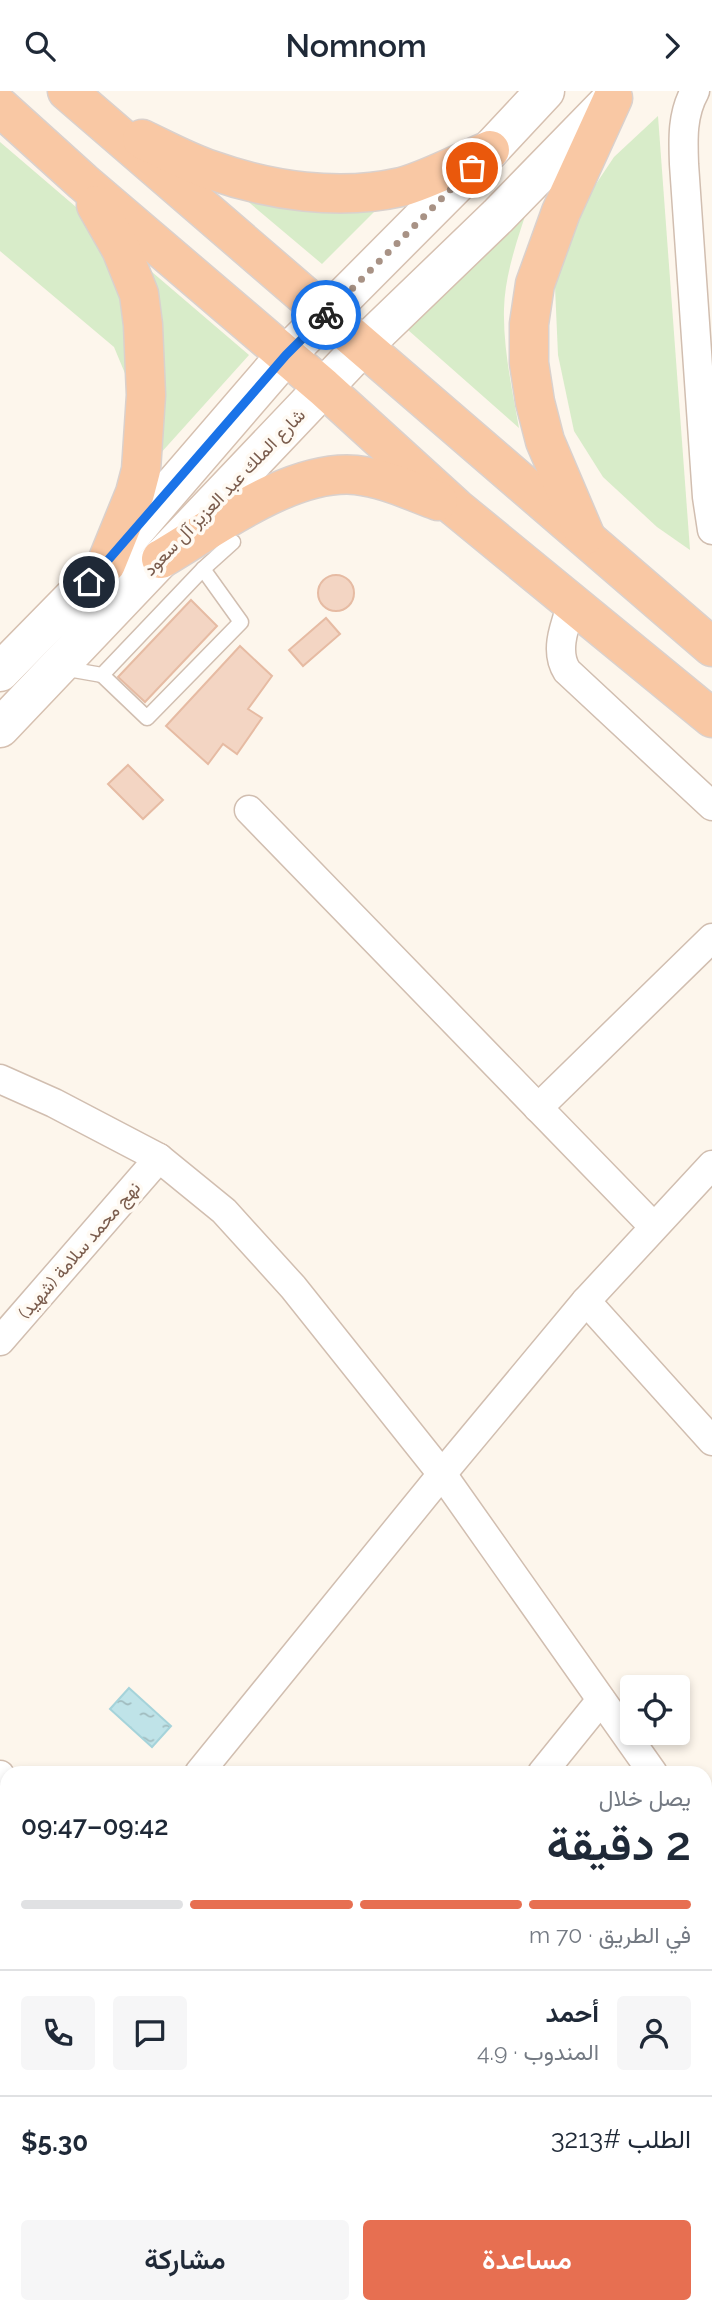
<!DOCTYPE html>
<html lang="ar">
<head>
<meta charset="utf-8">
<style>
  :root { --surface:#fff; --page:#f6f6f7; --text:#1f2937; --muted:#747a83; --line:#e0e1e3; --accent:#e76f51 }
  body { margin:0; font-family:Raleway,Vazirmatn,sans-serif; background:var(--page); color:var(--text); direction:rtl; height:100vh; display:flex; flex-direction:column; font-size:26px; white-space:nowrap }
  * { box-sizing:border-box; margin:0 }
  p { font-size:23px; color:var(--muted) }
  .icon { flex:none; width:38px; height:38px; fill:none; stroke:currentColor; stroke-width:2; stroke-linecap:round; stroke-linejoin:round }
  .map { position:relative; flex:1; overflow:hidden; direction:ltr }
  .drawer { position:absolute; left:0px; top:1675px; width:712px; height:548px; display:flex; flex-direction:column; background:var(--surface); border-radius:21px 21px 0 0; box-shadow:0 4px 10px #0003; direction:rtl }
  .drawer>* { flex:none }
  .buttons { position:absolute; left:620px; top:1584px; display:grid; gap:14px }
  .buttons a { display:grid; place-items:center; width:70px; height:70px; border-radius:7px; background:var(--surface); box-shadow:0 4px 10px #0003; font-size:35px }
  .pin { position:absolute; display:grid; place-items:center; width:60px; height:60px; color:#fff; margin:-30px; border:4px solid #fff; border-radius:50%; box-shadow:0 2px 7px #0007 }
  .courier { position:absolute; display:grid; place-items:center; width:70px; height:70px; margin:-35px; border:5px solid #1a73e8; border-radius:50%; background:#fff; color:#222; box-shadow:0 2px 9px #0007 }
  .headline em { font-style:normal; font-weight:600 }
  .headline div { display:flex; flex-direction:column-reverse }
  .headline { display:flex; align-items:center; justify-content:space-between; height:119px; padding:0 21px }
  h1 { font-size:46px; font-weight:600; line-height:52px }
  .bar { display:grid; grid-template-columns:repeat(4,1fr); gap:10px 7px; align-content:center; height:84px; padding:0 21px }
  .bar i { height:9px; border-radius:5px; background:var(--line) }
  .bar .current { background:var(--accent) }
  .bar p { grid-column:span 4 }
  .line { display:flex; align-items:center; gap:18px; padding:0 21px; border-top:2px solid var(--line) }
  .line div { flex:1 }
  .round { display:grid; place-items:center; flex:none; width:74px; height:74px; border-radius:7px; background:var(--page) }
  .action { display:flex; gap:14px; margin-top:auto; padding:14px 21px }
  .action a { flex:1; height:80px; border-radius:7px; background:var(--accent); color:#fff; font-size:28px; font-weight:600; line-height:80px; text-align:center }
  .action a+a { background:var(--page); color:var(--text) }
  header { display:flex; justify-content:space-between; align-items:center; height:91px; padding:0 21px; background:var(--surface); font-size:32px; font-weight:600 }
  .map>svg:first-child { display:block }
  .green { fill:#d8ecc9 }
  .water { fill:url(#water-ripples); stroke:#a5d3da; stroke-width:2 }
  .building { fill:#f3d5c3; stroke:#e6bba3; stroke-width:2 }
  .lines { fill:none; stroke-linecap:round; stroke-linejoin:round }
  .service-casing { stroke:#d1beb0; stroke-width:17 }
  .minor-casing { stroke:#d1beb0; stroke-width:31 }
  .secondary-casing { stroke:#d6c0b0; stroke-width:41 }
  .trunk-casing { stroke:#dad1cd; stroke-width:41 }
  .service { stroke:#fff; stroke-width:14 }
  .minor { stroke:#fff; stroke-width:28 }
  .secondary { stroke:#fff; stroke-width:38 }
  .trunk { stroke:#f9c8a4; stroke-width:38 }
  .done { stroke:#a89285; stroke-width:7; stroke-dasharray:0 12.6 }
  .route { stroke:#1a73e8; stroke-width:9 }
  .labels { text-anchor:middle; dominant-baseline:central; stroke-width:7; stroke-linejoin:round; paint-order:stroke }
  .street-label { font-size:18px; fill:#7a5c4d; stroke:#fffaf3 }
</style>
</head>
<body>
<header><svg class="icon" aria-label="forward" viewBox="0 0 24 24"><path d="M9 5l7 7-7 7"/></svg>Nomnom<svg class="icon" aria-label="search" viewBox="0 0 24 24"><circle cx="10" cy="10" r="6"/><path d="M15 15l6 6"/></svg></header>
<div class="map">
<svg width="712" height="2221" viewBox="0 0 712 2221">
  <defs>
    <pattern id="water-ripples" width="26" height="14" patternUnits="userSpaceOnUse" patternTransform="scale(1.75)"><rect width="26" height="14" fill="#bfe3e8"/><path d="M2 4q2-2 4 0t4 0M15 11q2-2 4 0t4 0" fill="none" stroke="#a0bbbe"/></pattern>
  </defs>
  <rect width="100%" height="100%" fill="#fdf6ec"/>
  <g class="green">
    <polygon points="658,25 690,459 657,436 603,386 574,340 558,264 555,196 580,117 614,66"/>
    <polygon points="0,51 249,264 159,364 114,256 0,160"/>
    <polygon points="393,102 322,173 239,103"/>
    <path d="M529 113C518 147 505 182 504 218 503 257 512 298 519 337L408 239Z"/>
  </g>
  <polygon class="water" points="129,1597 171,1635 152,1656 110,1618"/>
  <g class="building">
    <circle cx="336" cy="502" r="18"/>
    <polygon points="191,509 217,535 145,611 118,586"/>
    <polygon points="326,527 340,543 303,575 289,559"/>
    <polygon points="240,555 272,585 248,618 262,627 237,663 223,653 208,673 166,635"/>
    <polygon points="128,674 163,709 143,728 108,693"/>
  </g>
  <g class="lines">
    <g class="service-casing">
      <g id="service">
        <polyline points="62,577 102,584 203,478 233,451"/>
        <polyline points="102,584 147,627 241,531 203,478"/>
      </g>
    </g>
    <g class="minor-casing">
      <g id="minor">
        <path d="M695 0C682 23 683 48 684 73L707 406 712 439"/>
        <path d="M572 513C565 534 554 560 567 580L712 715"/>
        <polyline points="249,719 653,1135"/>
        <polyline points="0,988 54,1012 159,1067 224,1120 293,1196 442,1383 653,1682"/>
        <polyline points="538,1017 712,847"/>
        <polyline points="586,1210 712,1350"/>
        <polyline points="0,1250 159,1067"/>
        <polyline points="199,1682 442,1383 586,1210 712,1074"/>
        <polyline points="542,1682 601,1609"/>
        <polyline points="0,1684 7,1695"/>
        <polyline points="705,1754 712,1763"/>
        <polyline points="0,1864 7,1860"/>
        <polyline points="705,2068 712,2064"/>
        <polyline points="0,2080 7,2076"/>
        <polyline points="222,2216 225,2221"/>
        <polyline points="378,2221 390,2216"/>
      </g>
    </g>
    <g class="secondary-casing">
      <g id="secondary">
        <polyline points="0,581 106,473 286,264 490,59 545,0"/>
        <polyline points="0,637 362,256 498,125 611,9"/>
      </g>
    </g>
    <g class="trunk-casing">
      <g id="trunk">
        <polyline points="67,0 712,556"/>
        <polyline points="0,16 83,91 323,296 456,417 712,627"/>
        <path d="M142 48C165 59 187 71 211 79 270 100 339 110 401 96 428 89 463 70 490 59"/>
        <polyline points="96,114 121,158 139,203 143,234 146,304 141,379 135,402 106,473"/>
        <polyline points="585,444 545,350 535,311 529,272 529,233 535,193 561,121 613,7"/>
        <path d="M161 468C214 437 291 378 356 384 384 387 411 400 438 410"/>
      </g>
    </g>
    <use href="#service" class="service"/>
    <use href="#minor" class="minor"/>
    <use href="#secondary" class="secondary"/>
    <use href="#trunk" class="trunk"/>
  </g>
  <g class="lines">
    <polyline class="done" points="326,224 472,77"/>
    <polyline class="route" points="89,491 286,264 326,224"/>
  </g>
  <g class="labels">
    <g class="street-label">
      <text transform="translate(224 401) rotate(-46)">شارع الملك عبد العزيز آل سعود</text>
      <text transform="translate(79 1159) rotate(-49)">نهج محمد سلامة (شهيد)</text>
    </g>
  </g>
</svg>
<div class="buttons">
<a><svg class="icon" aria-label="locate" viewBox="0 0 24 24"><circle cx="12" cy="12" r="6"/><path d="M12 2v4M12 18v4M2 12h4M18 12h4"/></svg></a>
</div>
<div class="pin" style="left:472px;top:77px;background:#ea580c"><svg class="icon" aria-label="bag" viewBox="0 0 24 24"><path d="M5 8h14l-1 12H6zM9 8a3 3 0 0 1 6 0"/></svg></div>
<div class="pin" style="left:89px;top:491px;background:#1f2937"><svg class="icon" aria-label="home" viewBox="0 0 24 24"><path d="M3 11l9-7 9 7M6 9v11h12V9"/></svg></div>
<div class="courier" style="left:326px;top:224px"><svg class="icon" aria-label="bike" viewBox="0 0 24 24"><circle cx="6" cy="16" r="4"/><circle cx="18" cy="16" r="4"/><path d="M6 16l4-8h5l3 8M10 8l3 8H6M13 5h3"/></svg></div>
<section class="drawer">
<div class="headline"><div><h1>2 دقيقة</h1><p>يصل خلال</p></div><em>09:42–09:47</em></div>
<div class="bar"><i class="current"></i><i class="current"></i><i class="current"></i><i></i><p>في الطريق · 70 m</p></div>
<div class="line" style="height:126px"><a class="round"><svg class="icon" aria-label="person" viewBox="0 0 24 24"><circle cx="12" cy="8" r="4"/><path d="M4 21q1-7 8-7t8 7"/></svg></a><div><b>أحمد</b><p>المندوب · 4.9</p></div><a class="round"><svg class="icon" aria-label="chat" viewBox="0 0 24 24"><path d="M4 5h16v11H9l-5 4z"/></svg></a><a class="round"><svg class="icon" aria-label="phone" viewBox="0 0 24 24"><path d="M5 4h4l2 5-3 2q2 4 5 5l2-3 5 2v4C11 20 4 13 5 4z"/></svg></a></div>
<div class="line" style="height:91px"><div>الطلب #3213</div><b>$5.30</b></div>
<div class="action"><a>مساعدة</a><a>مشاركة</a></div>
</section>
</div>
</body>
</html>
